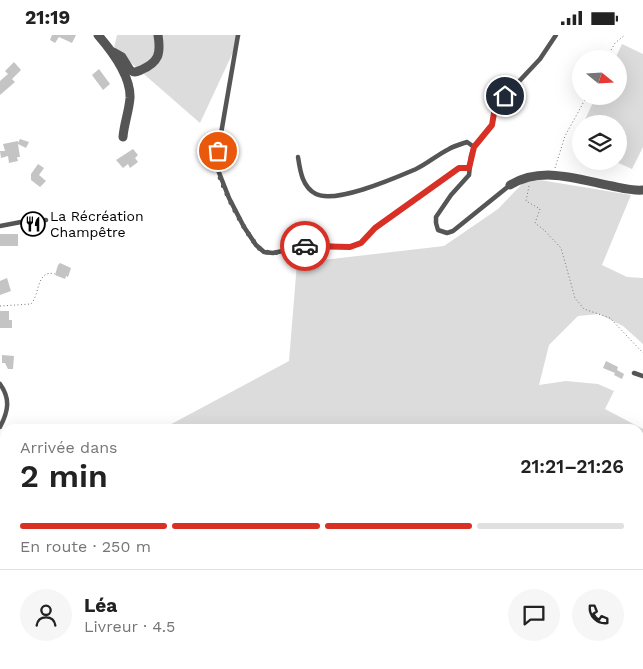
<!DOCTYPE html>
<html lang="fr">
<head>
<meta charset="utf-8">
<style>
  :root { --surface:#fff; --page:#f6f6f6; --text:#222; --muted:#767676; --line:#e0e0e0; --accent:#d93025 }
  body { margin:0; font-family:"Work Sans",sans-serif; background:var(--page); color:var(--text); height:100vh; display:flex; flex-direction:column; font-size:19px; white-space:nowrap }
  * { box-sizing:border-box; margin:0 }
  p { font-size:16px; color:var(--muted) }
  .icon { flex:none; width:28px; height:28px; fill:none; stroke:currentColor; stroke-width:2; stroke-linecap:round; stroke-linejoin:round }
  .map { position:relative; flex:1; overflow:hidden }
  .details { position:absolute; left:0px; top:389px; width:644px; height:246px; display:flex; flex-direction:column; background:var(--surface); border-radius:15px 15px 0 0; box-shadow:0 5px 20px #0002 }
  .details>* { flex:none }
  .needle { width:32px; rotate:108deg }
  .fabs { position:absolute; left:572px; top:15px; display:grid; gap:10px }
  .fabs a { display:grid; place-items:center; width:55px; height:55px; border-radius:50%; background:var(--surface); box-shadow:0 5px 20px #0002; font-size:25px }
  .pin { position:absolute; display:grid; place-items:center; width:42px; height:42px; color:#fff; margin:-21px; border:2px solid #fff; border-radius:50%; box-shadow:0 1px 5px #0007 }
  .courier { position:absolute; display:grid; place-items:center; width:50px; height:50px; margin:-25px; border:4px solid #d93025; border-radius:50%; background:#fff; color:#222; box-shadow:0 1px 6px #0007 }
  .summary em { font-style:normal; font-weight:600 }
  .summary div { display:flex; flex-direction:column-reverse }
  .summary { display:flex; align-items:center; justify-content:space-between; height:85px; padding:0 20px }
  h1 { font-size:32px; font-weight:600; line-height:38px }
  .bar { display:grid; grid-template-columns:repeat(4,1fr); gap:8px 5px; align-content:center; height:60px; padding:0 20px }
  .bar i { height:6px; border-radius:4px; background:var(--line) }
  .bar .on { background:var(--accent) }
  .bar p { grid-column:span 4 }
  .line { display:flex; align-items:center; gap:12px; padding:0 20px; border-top:1px solid var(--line) }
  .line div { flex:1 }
  .round { display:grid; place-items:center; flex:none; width:52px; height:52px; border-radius:26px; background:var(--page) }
  .status { display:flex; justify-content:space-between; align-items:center; height:35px; padding:0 25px; background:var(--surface); direction:ltr }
  .status svg { height:14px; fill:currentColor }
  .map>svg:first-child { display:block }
  .green { fill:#dcdcdc }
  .building { fill:#c4c4c4 }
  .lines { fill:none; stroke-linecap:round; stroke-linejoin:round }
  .path { stroke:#777; stroke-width:1; stroke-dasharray:1 2.5; stroke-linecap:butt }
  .service { stroke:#555; stroke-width:4.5 }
  .minor { stroke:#555; stroke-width:9 }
  .rail { stroke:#000; stroke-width:2; stroke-dasharray:8 2.5 1 2.5; stroke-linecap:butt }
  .done { stroke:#595959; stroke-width:5; stroke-dasharray:0 9 }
  .route { stroke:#d93025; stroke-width:6 }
  .labels { text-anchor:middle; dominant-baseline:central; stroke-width:4.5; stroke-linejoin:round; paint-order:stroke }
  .poi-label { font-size:14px; fill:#000; stroke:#fff; text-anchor:start }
</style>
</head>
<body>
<div class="status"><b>21:19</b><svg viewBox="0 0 49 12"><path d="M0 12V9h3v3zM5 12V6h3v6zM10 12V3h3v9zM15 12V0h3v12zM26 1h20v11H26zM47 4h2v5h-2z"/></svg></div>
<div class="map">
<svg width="643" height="634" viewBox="0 0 643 634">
  <rect width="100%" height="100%" fill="#fff"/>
  <g class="green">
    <polygon points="117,0 241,0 200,88 114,13"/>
    <polygon points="622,9 643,19 643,112 632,134 614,126 619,126 619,89 583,89 596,61 619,61 619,24 615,24"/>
    <polygon points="540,145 631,160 602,230 627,242 643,243 643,309 623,291 599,279 578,281 549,310 539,350 566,346 598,349 614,356 605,374 643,394 643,634 0,634 0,581 5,578 5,630 639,630 639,394 162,394 289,326 297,228 444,211 498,174 523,148"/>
  </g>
  <g class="building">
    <polygon points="52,0 76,0 72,8 59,2 55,8 50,5"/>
    <polygon points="14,27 21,35 12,44 15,47 0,60 0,46 8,39 5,36"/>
    <polygon points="99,34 110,49 103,55 92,40"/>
    <polygon points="20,104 29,107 26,113 18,109 20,122 17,122 18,126 9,128 8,121 1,123 0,116 5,116 3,109 18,106 18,108"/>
    <polygon points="133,114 138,120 135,123 138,127 130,133 128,129 123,133 116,125"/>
    <polygon points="38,129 44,133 39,140 46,146 40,152 31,145 31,139"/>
    <rect x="0" y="199" width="18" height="12"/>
    <polygon points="60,228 71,233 68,242 66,241 65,244 55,240 58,230"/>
    <polygon points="7,243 11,256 0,260 0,246"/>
    <polygon points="0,276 9,276 9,285 12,285 12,293 0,293"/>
    <polygon points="2,320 14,321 13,334 8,334 5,328 2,328"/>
    <polygon points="606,326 618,332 617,335 624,339 622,344 614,340 615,338 603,333"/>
  </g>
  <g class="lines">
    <g class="path">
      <polyline points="606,24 615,8 625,0"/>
      <polyline points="555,133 565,101 587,61"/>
      <polyline points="529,151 526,166 540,174 535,188 544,195 561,213 575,263 584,274 610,283 643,318"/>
      <path d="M0 271 31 269C40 260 36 234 55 239"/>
      <polyline points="639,501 643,495"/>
      <polyline points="578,634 579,630"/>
    </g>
    <g class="service">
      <polyline points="238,0 218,116 218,135 229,163 244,192 256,210 264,217 273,218 311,210 350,212 361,208 375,193 459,133 469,133"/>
      <path d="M298 122C300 135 302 152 316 159 336 169 395 143 416 134 427 129 437 120 449 114 454 111 461 109 467 107L474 112"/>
      <polyline points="510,150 453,196 447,198 438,195 436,188 436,182 451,160 469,140 471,121 474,112 492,90 495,72 540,24 556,0"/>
      <polyline points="0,191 21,187 46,185"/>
      <polyline points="634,338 643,341"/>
      <path d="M0 349C11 364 8 377 0 392"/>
      <polyline points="0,407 5,417"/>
      <polyline points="0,572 5,569"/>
    </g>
    <g class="minor">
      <path d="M98 0C111 15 131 41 130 63 129 76 124 89 123 102"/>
      <path d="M113 17 122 22 130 35C134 38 136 37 141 35 159 27 161 19 158 0"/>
      <path d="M510 150C542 131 577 144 612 151 622 153 633 156 643 155"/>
      <polyline points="639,460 643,455"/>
      <polyline points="516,634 517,630"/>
    </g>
    <polyline class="rail" points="639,536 643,531"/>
  </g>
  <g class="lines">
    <path class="done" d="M218 116C218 122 217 129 218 135 221 151 250 209 263 216 273 221 295 213 305 211"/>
    <polyline class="route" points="305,211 350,212 361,208 375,193 459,133 469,133 474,112 492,90 495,72 505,61"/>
  </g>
  <defs>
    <g id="restaurant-ring" transform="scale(1.25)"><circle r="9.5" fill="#fff" stroke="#000" stroke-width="1.5"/><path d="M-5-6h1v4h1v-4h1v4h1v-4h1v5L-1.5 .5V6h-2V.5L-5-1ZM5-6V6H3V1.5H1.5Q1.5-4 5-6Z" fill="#000"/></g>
  </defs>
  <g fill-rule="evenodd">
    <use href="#restaurant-ring" x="33" y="189"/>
  </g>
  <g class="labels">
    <g class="poi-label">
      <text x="50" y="181">La Récréation<tspan x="50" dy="16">Champêtre</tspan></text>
    </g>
  </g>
</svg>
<div class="fabs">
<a><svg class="needle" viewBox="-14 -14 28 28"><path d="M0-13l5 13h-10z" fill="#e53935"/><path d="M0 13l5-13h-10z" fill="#767676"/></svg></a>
<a><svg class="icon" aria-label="layers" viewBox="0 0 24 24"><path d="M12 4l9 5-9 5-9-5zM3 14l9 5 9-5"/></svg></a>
</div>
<div class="pin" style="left:218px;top:116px;background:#ea580c"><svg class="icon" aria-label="bag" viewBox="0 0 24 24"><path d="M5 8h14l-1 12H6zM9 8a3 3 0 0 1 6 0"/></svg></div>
<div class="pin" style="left:505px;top:61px;background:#1f2937"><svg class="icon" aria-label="home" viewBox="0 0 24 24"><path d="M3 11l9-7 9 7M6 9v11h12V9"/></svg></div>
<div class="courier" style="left:305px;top:211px"><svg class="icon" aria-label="car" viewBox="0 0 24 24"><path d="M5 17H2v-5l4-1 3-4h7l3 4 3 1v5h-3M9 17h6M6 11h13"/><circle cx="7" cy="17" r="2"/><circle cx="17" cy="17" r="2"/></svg></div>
<section class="details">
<div class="summary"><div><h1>2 min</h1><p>Arrivée dans</p></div><em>21:21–21:26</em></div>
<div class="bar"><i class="on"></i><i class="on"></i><i class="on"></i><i></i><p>En route · 250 m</p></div>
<div class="line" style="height:90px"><a class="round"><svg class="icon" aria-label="person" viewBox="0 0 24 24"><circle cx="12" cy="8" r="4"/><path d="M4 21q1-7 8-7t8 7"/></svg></a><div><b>Léa</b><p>Livreur · 4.5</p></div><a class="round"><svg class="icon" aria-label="chat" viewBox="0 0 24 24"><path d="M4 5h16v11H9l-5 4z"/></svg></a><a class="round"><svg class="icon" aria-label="phone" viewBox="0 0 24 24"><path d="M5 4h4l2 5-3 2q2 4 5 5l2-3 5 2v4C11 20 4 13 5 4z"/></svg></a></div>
</section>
</div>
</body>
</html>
